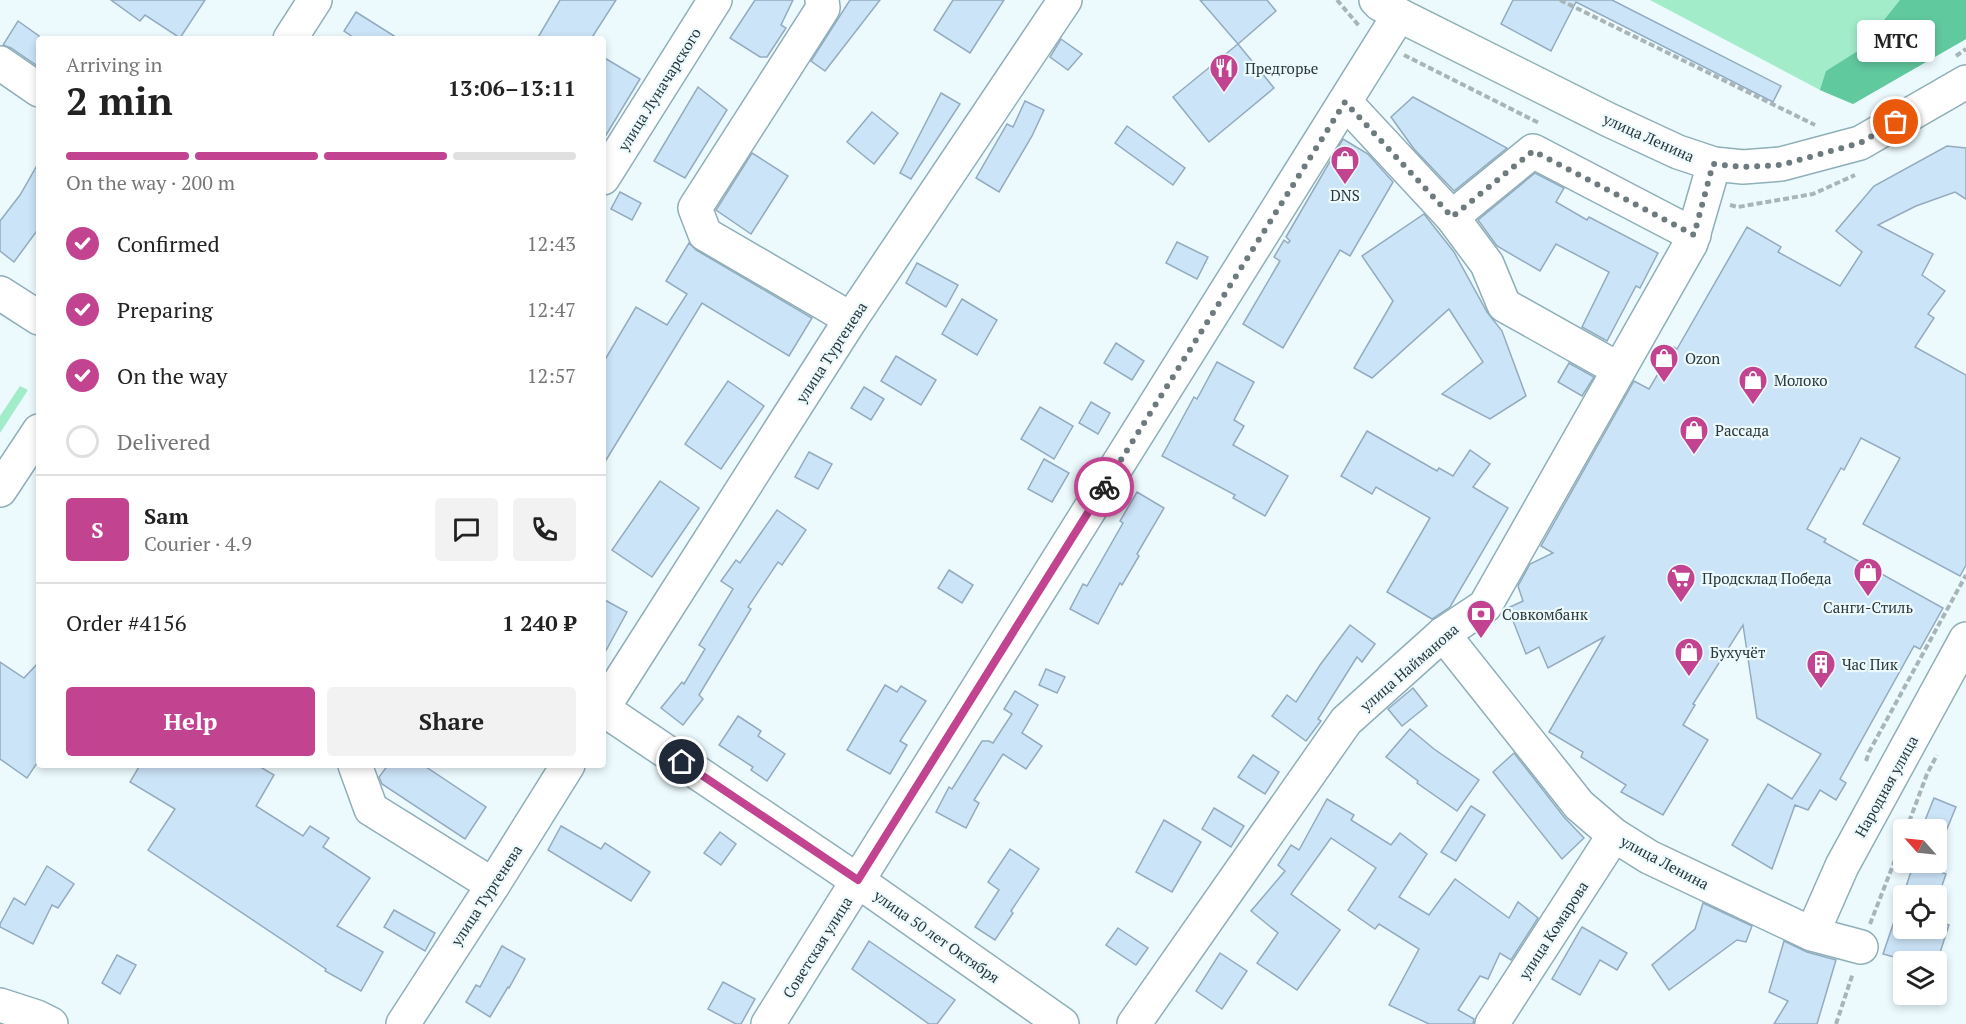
<!DOCTYPE html>
<html lang="en">
<head>
<meta charset="utf-8">
<style>
  :root { --surface:#fff; --page:#f2f2f2; --text:#222; --muted:#767676; --line:#e0e0e0; --accent:#c2438f }
  body { margin:0; font-family:"PT Serif",serif; background:var(--page); color:var(--text); height:100vh; display:flex; flex-direction:column; font-size:22px; white-space:nowrap }
  * { box-sizing:border-box; margin:0 }
  p { font-size:20px; color:var(--muted) }
  .icon { flex:none; width:33px; height:33px; fill:none; stroke:currentColor; stroke-width:2; stroke-linecap:round; stroke-linejoin:round }
  .map { position:relative; flex:1; overflow:hidden }
  .sheet { position:absolute; left:36px; top:36px; width:570px; height:732px; display:flex; flex-direction:column; background:var(--surface); border-radius:6px; box-shadow:0 3px 9px #0003 }
  .sheet>* { flex:none }
  .needle { width:39px; rotate:297deg }
  .tools { position:absolute; left:1893px; top:819px; display:grid; gap:12px }
  .tools a { display:grid; place-items:center; width:54px; height:54px; border-radius:6px; background:var(--surface); box-shadow:0 3px 9px #0003; font-size:30px }
  .pin { position:absolute; display:grid; place-items:center; width:51px; height:51px; color:#fff; margin:-26px; border:3px solid #fff; border-radius:50%; box-shadow:0 2px 6px #0007 }
  .courier { position:absolute; display:grid; place-items:center; width:60px; height:60px; margin:-30px; border:4px solid #c2438f; border-radius:50%; background:#fff; color:#222; box-shadow:0 2px 8px #0007 }
  .bubble { position:absolute; height:42px; border-radius:6px; background:var(--surface); box-shadow:0 3px 9px #0003; font-size:20px; font-weight:800; line-height:42px; text-align:center }
  .overview em { font-style:normal; font-weight:800 }
  .overview div { display:flex; flex-direction:column-reverse }
  .overview { display:flex; align-items:center; justify-content:space-between; height:102px; padding:0 30px }
  h1 { font-size:39px; font-weight:800; line-height:45px }
  .bar { display:grid; grid-template-columns:repeat(4,1fr); gap:9px 6px; align-content:center; height:72px; padding:0 30px }
  .bar i { height:8px; border-radius:4px; background:var(--line) }
  .bar .selected { background:var(--accent) }
  .bar p { grid-column:span 4 }
  .line { display:flex; align-items:center; gap:15px; padding:0 30px; border-top:2px solid var(--line) }
  .line div { flex:1 }
  .round { display:grid; place-items:center; flex:none; width:63px; height:63px; border-radius:6px; background:var(--page) }
  ol { padding:0 30px; list-style:none }
  li { display:flex; align-items:center; gap:18px; height:66px }
  li p { margin-inline-start:auto }
  li .icon { padding:6px; border-radius:50%; background:var(--accent); color:#fff; stroke-width:4 }
  li:last-child { color:var(--muted) }
  li i { width:33px; height:33px; border:3px solid var(--line); border-radius:50% }
  .button { display:flex; gap:12px; margin-top:auto; padding:12px 30px }
  .button a { flex:1; height:69px; border-radius:6px; background:var(--accent); color:#fff; font-size:24px; font-weight:800; line-height:69px; text-align:center }
  .button a+a { background:var(--page); color:var(--text) }
  .map>svg:first-child { display:block }
  .green { fill:#a2ecca }
  .forest { fill:#61c99e }
  .building { fill:#cce4f8; stroke:#93abbe; stroke-width:1.5 }
  .lines { fill:none; stroke-linecap:round; stroke-linejoin:round }
  .minor-casing { stroke:#8fafb8; stroke-width:36 }
  .path { stroke:#a7b5b9; stroke-width:4; stroke-dasharray:6 3; stroke-linecap:butt }
  .minor { stroke:#fff; stroke-width:33 }
  .done { stroke:#6d7b7f; stroke-width:6; stroke-dasharray:0 10.8 }
  .route { stroke:#c2438f; stroke-width:8 }
  .labels { text-anchor:middle; dominant-baseline:central; stroke-width:4.5; stroke-linejoin:round; paint-order:stroke }
  .poi-label { font-size:15px; fill:#29363a; stroke:#ecfafe; text-anchor:start }
  .street-label { font-size:15px; fill:#29363a; stroke:#ecfafe }
</style>
</head>
<body>
<div class="map">
<svg width="1966" height="1024" viewBox="0 0 1966 1024">
  <rect width="100%" height="100%" fill="#ecfafe"/>
  <g class="green">
    <polygon points="1650,0 1966,0 1966,39 1853,104 1820,90"/>
    <polygon points="20,386 28,390 0,433 0,416"/>
  </g>
  <polygon class="forest" points="1900,0 1966,0 1966,39 1853,104 1820,90 1826,71 1861,49"/>
  <g class="building">
    <polygon points="111,0 205,0 180,38 145,15 140,21"/>
    <polygon points="560,0 616,0 591,39 537,39"/>
    <polygon points="755,0 793,0 781,25 786,28 767,57 760,57 730,38"/>
    <polygon points="850,0 880,0 825,71 811,61"/>
    <polygon points="953,0 1004,0 970,53 934,30"/>
    <polygon points="1200,0 1267,0 1276,11 1238,44"/>
    <polygon points="1513,0 1612,0 1781,86 1773,102 1576,2 1551,51 1501,24"/>
    <polygon points="356,12 399,39 356,39 344,31"/>
    <polygon points="18,21 39,36 39,67 11,48 3,45"/>
    <polygon points="1061,39 1082,54 1068,70 1050,57"/>
    <polygon points="1238,44 1274,88 1209,142 1173,97"/>
    <polygon points="603,57 640,79 603,140"/>
    <polygon points="698,87 727,110 685,178 654,161"/>
    <polygon points="941,93 960,104 911,179 900,173"/>
    <polygon points="1413,97 1507,148 1454,191 1414,149 1391,117"/>
    <polygon points="1025,101 1044,110 1032,136 999,192 976,178 1007,124 1013,127"/>
    <polygon points="872,112 898,133 874,164 847,142"/>
    <polygon points="1127,126 1185,168 1173,185 1115,143"/>
    <polygon points="1343,139 1368,154 1393,182 1350,256 1340,250 1283,348 1243,324 1280,261 1274,257 1284,240 1288,243 1290,241 1286,237"/>
    <polygon points="1947,146 1966,148 1966,199 1955,192 1916,206 1878,225 1933,254 1922,275 1945,291 1928,314 1934,318 1915,347 1966,375 1966,565 1960,576 1863,524 1900,458 1861,438 1844,470 1841,468 1807,529 1826,539 1824,542 1943,608 1920,649 1914,646 1840,779 1846,783 1836,800 1820,790 1808,810 1795,805 1772,869 1732,845 1768,784 1792,799 1821,754 1757,718 1743,625 1693,704 1695,705 1683,725 1708,740 1663,815 1621,792 1626,785 1581,757 1583,752 1549,732 1604,637 1548,668 1539,647 1526,654 1508,608 1523,601 1518,586 1530,564 1553,553 1541,546 1634,381 1649,389 1674,347 1677,349 1747,227 1781,247 1778,252 1840,286 1862,252 1836,231 1874,186"/>
    <polygon points="752,153 788,176 751,234 716,210"/>
    <polygon points="39,162 39,228 14,262 0,251 0,221 20,195"/>
    <polygon points="1535,173 1564,188 1556,202 1587,220 1589,217 1658,253 1640,288 1636,286 1607,341 1582,327 1609,272 1556,244 1540,271 1497,246 1478,220"/>
    <polygon points="620,192 641,203 632,220 611,209"/>
    <polygon points="1424,214 1454,252 1487,312 1502,331 1526,396 1490,419 1442,394 1483,362 1449,309 1372,378 1354,368 1393,301 1362,256"/>
    <polygon points="1177,242 1208,257 1197,279 1166,263"/>
    <polygon points="689,243 696,250 812,318 789,356 702,303 603,465 603,363 636,307 667,325 687,294 666,281"/>
    <polygon points="917,263 958,285 946,307 906,283"/>
    <polygon points="962,299 997,320 977,355 942,334"/>
    <polygon points="1116,343 1144,361 1132,380 1104,363"/>
    <polygon points="896,356 936,380 921,405 881,381"/>
    <polygon points="1217,362 1254,382 1234,420 1244,426 1233,445 1288,476 1265,516 1233,498 1235,495 1162,456 1194,397 1197,399"/>
    <polygon points="1569,363 1594,377 1582,396 1558,382"/>
    <polygon points="728,381 764,406 721,469 685,444"/>
    <polygon points="864,387 884,399 871,420 851,408"/>
    <polygon points="1091,402 1110,413 1098,434 1079,423"/>
    <polygon points="1040,407 1073,426 1054,459 1021,439"/>
    <polygon points="1367,431 1437,471 1439,468 1453,476 1470,450 1490,464 1473,487 1508,508 1450,607 1432,619 1387,592 1430,518 1376,487 1372,494 1341,476"/>
    <polygon points="809,452 832,464 818,489 795,477"/>
    <polygon points="1044,459 1069,473 1052,502 1028,489"/>
    <polygon points="660,481 699,508 652,577 612,550"/>
    <polygon points="1137,492 1164,508 1137,554 1139,556 1122,585 1120,583 1098,624 1070,609 1083,584 1087,586 1123,523 1120,521"/>
    <polygon points="777,510 806,530 782,565 778,562 748,607 751,609 699,695 703,699 683,725 661,708 682,682 684,684 705,649 699,645 733,589 721,581 736,560 740,563"/>
    <polygon points="949,570 973,585 962,603 938,588"/>
    <polygon points="603,599 627,612 603,656"/>
    <polygon points="1350,625 1375,644 1362,662 1357,657 1318,719 1321,721 1306,741 1272,716 1287,695 1296,702 1320,665"/>
    <polygon points="0,662 24,678 39,662 39,760 27,778 0,759"/>
    <polygon points="1046,669 1065,677 1057,693 1039,685"/>
    <polygon points="885,685 897,692 901,686 926,701 900,741 907,745 890,774 847,750"/>
    <polygon points="1413,688 1427,706 1402,726 1388,709"/>
    <polygon points="1015,691 1038,705 1022,733 1042,746 1026,769 1003,754 974,800 979,803 966,828 936,812 949,787 952,789 982,741 989,741 993,743 1012,714 1004,709"/>
    <polygon points="738,716 761,731 758,736 785,754 767,781 751,770 753,767 719,745"/>
    <polygon points="1410,729 1434,749 1479,780 1457,811 1417,783 1418,781 1386,757"/>
    <polygon points="1514,753 1564,817 1584,838 1562,859 1493,772"/>
    <polygon points="1253,755 1279,772 1265,794 1238,777"/>
    <polygon points="140,765 257,765 274,775 256,806 303,836 310,826 329,838 323,847 370,878 337,926 383,952 361,991 325,971 326,969 148,850 175,809 130,782"/>
    <polygon points="388,765 423,765 486,807 465,839 382,784 379,777"/>
    <polygon points="1934,798 1956,807 1944,836 1936,834 1936,830 1922,828"/>
    <polygon points="1327,799 1354,815 1351,820 1391,845 1400,833 1427,854 1399,897 1429,915 1455,879 1509,918 1518,902 1538,918 1511,960 1500,953 1488,979 1480,976 1458,1010 1474,1019 1473,1024 1429,1024 1389,1005 1419,949 1379,924 1375,929 1348,910 1376,868 1331,838 1291,894 1340,930 1297,990 1257,963 1278,933 1251,911 1285,871 1278,865 1291,845 1299,850"/>
    <polygon points="1471,806 1485,815 1456,861 1441,852"/>
    <polygon points="1214,808 1244,826 1231,847 1202,829"/>
    <polygon points="1164,820 1201,842 1172,892 1136,872"/>
    <polygon points="561,826 601,849 605,843 650,872 631,901 548,850"/>
    <polygon points="720,832 736,844 721,865 704,853"/>
    <polygon points="1010,849 1039,869 1011,911 1013,913 995,940 975,927 999,890 988,882"/>
    <polygon points="1914,863 1946,874 1936,903 1936,896 1904,896 1904,928 1936,928 1936,921 1949,925 1937,962 1912,962 1883,954"/>
    <polygon points="47,866 74,884 58,908 52,905 33,944 0,927 0,924 14,898 25,905"/>
    <polygon points="1703,903 1752,926 1746,942 1737,940 1669,990 1652,965 1695,929"/>
    <polygon points="394,910 435,933 425,951 384,927"/>
    <polygon points="1582,927 1627,953 1617,970 1600,960 1580,995 1552,979"/>
    <polygon points="1118,928 1148,948 1136,965 1106,945"/>
    <polygon points="869,941 955,1000 937,1024 929,1024 852,969"/>
    <polygon points="1784,941 1807,952 1836,960 1817,1024 1774,1024 1788,1001 1769,992"/>
    <polygon points="502,946 525,959 509,988 508,987 490,1017 466,1002 476,985 480,987"/>
    <polygon points="1220,953 1247,971 1222,1009 1196,991"/>
    <polygon points="117,955 136,965 120,994 102,983"/>
    <polygon points="723,982 755,999 741,1024 736,1024 708,1009"/>
  </g>
  <g class="lines">
    <g class="minor-casing">
      <g id="minor">
        <polyline points="822,0 823,8 695,208 705,234 851,319"/>
        <polyline points="1376,0 1380,4 1399,15 1609,120 1678,152 1714,164 1743,167 1781,164 1860,143 1966,82"/>
        <polyline points="290,39 315,0"/>
        <polyline points="0,63 39,90"/>
        <polyline points="1345,102 1452,217 1487,264 1504,305 1618,369"/>
        <polyline points="603,178 715,0"/>
        <polyline points="1452,217 1533,151 1694,235"/>
        <polyline points="0,293 39,318"/>
        <polyline points="0,490 39,431"/>
        <polyline points="1443,634 1579,805 1614,835 1649,857 1812,934 1861,947"/>
        <polyline points="603,708 851,319 1065,0"/>
        <polyline points="603,709 858,881 1062,1024"/>
        <polyline points="355,765 371,809 493,885"/>
        <polyline points="1812,934 1842,866 1966,639"/>
        <polyline points="0,1005 37,1017 51,1024"/>
        <polyline points="403,1024 493,885 568,765"/>
        <polyline points="768,1024 1399,15"/>
        <polyline points="1134,1024 1346,721 1443,634 1485,606 1691,243 1714,164"/>
        <polyline points="1492,1024 1614,835"/>
      </g>
    </g>
    <g class="path">
      <polyline points="1337,0 1360,27"/>
      <polyline points="1560,0 1815,125"/>
      <polyline points="1404,55 1539,123"/>
      <polyline points="1956,56 1966,49"/>
      <polyline points="1730,205 1738,207 1813,194 1855,175"/>
      <polyline points="1866,761 1869,752 1966,575"/>
      <polyline points="1906,830 1927,774 1937,755"/>
      <polyline points="1870,924 1904,837"/>
      <polyline points="1836,1024 1853,973"/>
    </g>
    <use href="#minor" class="minor"/>
  </g>
  <g class="lines">
    <polyline class="done" points="1104,487 1345,102 1452,217 1533,151 1694,235 1713,164 1743,167 1781,165 1860,143 1896,122"/>
    <polyline class="route" points="682,762 858,880 1104,487"/>
  </g>
  <defs>
    <g id="restaurant-pin" transform="scale(1.5)"><path d="M0 17L-7.5 6A9.5 9.5 0 1 1 7.5 6Z" fill="#c2438f" stroke="#ecfafe"/><path d="M-5-6h1v4h1v-4h1v4h1v-4h1v5L-1.5 .5V6h-2V.5L-5-1ZM5-6V6H3V1.5H1.5Q1.5-4 5-6Z" fill="#fff"/></g>
    <g id="shop-pin" transform="scale(1.5)"><path d="M0 17L-7.5 6A9.5 9.5 0 1 1 7.5 6Z" fill="#c2438f" stroke="#ecfafe"/><path d="M-5-2.5h2.3a2.7 3.5 0 0 1 5.4 0H5L5.5 6h-11ZM-1.5-2.5h3a1.5 2.3 0 0 0-3 0Z" fill="#fff"/></g>
    <g id="supermarket-pin" transform="scale(1.5)"><path d="M0 17L-7.5 6A9.5 9.5 0 1 1 7.5 6Z" fill="#c2438f" stroke="#ecfafe"/><path d="M-6-5.5h2.5l.6 2H6L4.5 2H-2.5L-4.4-4H-6ZM-1.5 3.2a1.3 1.3 0 1 0 .1 0ZM3 3.2a1.3 1.3 0 1 0 .1 0Z" fill="#fff"/></g>
    <g id="bank-pin" transform="scale(1.5)"><path d="M0 17L-7.5 6A9.5 9.5 0 1 1 7.5 6Z" fill="#c2438f" stroke="#ecfafe"/><path d="M-6-4H6V4H-6ZM0-2.3a2.3 2.3 0 1 0 0 4.6a2.3 2.3 0 1 0 0-4.6Z" fill="#fff"/></g>
    <g id="building-pin" transform="scale(1.5)"><path d="M0 17L-7.5 6A9.5 9.5 0 1 1 7.5 6Z" fill="#c2438f" stroke="#ecfafe"/><path d="M-4-6H4V6H1V3H-1V6H-4ZM-2.5-4.3h1.7v1.8h-1.7ZM.8-4.3h1.7v1.8H.8ZM-2.5-1h1.7V.8h-1.7ZM.8-1h1.7V.8H.8Z" fill="#fff"/></g>
  </defs>
  <g fill-rule="evenodd">
    <use href="#restaurant-pin" x="1224" y="68"/>
    <use href="#shop-pin" x="1345" y="160"/>
    <use href="#shop-pin" x="1664" y="358"/>
    <use href="#shop-pin" x="1753" y="380"/>
    <use href="#shop-pin" x="1694" y="430"/>
    <use href="#shop-pin" x="1868" y="572"/>
    <use href="#supermarket-pin" x="1681" y="578"/>
    <use href="#bank-pin" x="1481" y="614"/>
    <use href="#shop-pin" x="1689" y="652"/>
    <use href="#building-pin" x="1821" y="664"/>
  </g>
  <g class="labels">
    <g class="poi-label">
      <text x="1245" y="68">Предгорье</text>
      <text x="1345" y="195" text-anchor="middle">DNS</text>
      <text x="1685" y="358">Ozon</text>
      <text x="1774" y="380">Молоко</text>
      <text x="1715" y="430">Рассада</text>
      <text x="1702" y="578">Продсклад Победа</text>
      <text x="1868" y="607" text-anchor="middle">Санги-Стиль</text>
      <text x="1502" y="614">Совкомбанк</text>
      <text x="1710" y="652">Бухучёт</text>
      <text x="1842" y="664">Час Пик</text>
    </g>
    <g class="street-label">
      <text transform="translate(659 89) rotate(-58)">улица Луначарского</text>
      <text transform="translate(1649 137) rotate(24)">улица Ленина</text>
      <text transform="translate(831 352) rotate(-57)">улица Тургенева</text>
      <text transform="translate(1409 667) rotate(-41)">улица Найманова</text>
      <text transform="translate(1886 786) rotate(-61)">Народная улица</text>
      <text transform="translate(1665 862) rotate(28)">улица Ленина</text>
      <text transform="translate(486 895) rotate(-57)">улица Тургенева</text>
      <text transform="translate(1553 930) rotate(-57)">улица Комарова</text>
      <text transform="translate(937 936) rotate(35)">улица 50 лет Октября</text>
      <text transform="translate(817 947) rotate(-58)">Советская улица</text>
    </g>
  </g>
</svg>
<div class="tools">
<a><svg class="needle" viewBox="-14 -14 28 28"><path d="M0-13l5 13h-10z" fill="#e53935"/><path d="M0 13l5-13h-10z" fill="#767676"/></svg></a>
<a><svg class="icon" aria-label="locate" viewBox="0 0 24 24"><circle cx="12" cy="12" r="6"/><path d="M12 2v4M12 18v4M2 12h4M18 12h4"/></svg></a>
<a><svg class="icon" aria-label="layers" viewBox="0 0 24 24"><path d="M12 4l9 5-9 5-9-5zM3 14l9 5 9-5"/></svg></a>
</div>
<div class="pin" style="left:1896px;top:122px;background:#ea580c"><svg class="icon" aria-label="bag" viewBox="0 0 24 24"><path d="M5 8h14l-1 12H6zM9 8a3 3 0 0 1 6 0"/></svg></div>
<div class="pin" style="left:682px;top:762px;background:#1f2937"><svg class="icon" aria-label="home" viewBox="0 0 24 24"><path d="M3 11l9-7 9 7M6 9v11h12V9"/></svg></div>
<div class="courier" style="left:1104px;top:487px"><svg class="icon" aria-label="bike" viewBox="0 0 24 24"><circle cx="6" cy="16" r="4"/><circle cx="18" cy="16" r="4"/><path d="M6 16l4-8h5l3 8M10 8l3 8H6M13 5h3"/></svg></div>
<div class="bubble" style="left:1857px;top:20px;width:78px">МТС</div>
<section class="sheet">
<div class="overview"><div><h1>2 min</h1><p>Arriving in</p></div><em>13:06–13:11</em></div>
<div class="bar"><i class="selected"></i><i class="selected"></i><i class="selected"></i><i></i><p>On the way · 200 m</p></div>
<ol>
<li><svg class="icon" aria-label="check" viewBox="0 0 24 24"><path d="M5 12l5 5 9-10"/></svg>Confirmed<p>12:43</p></li>
<li><svg class="icon" aria-label="check" viewBox="0 0 24 24"><path d="M5 12l5 5 9-10"/></svg>Preparing<p>12:47</p></li>
<li><svg class="icon" aria-label="check" viewBox="0 0 24 24"><path d="M5 12l5 5 9-10"/></svg>On the way<p>12:57</p></li>
<li><i></i>Delivered</li>
</ol>
<div class="line" style="height:108px"><b class="round" style="background:var(--accent);color:#fff">S</b><div><b>Sam</b><p>Courier · 4.9</p></div><a class="round"><svg class="icon" aria-label="chat" viewBox="0 0 24 24"><path d="M4 5h16v11H9l-5 4z"/></svg></a><a class="round"><svg class="icon" aria-label="phone" viewBox="0 0 24 24"><path d="M5 4h4l2 5-3 2q2 4 5 5l2-3 5 2v4C11 20 4 13 5 4z"/></svg></a></div>
<div class="line" style="height:78px"><div>Order #4156</div><b>1 240 ₽</b></div>
<div class="button"><a>Help</a><a>Share</a></div>
</section>
</div>
</body>
</html>
